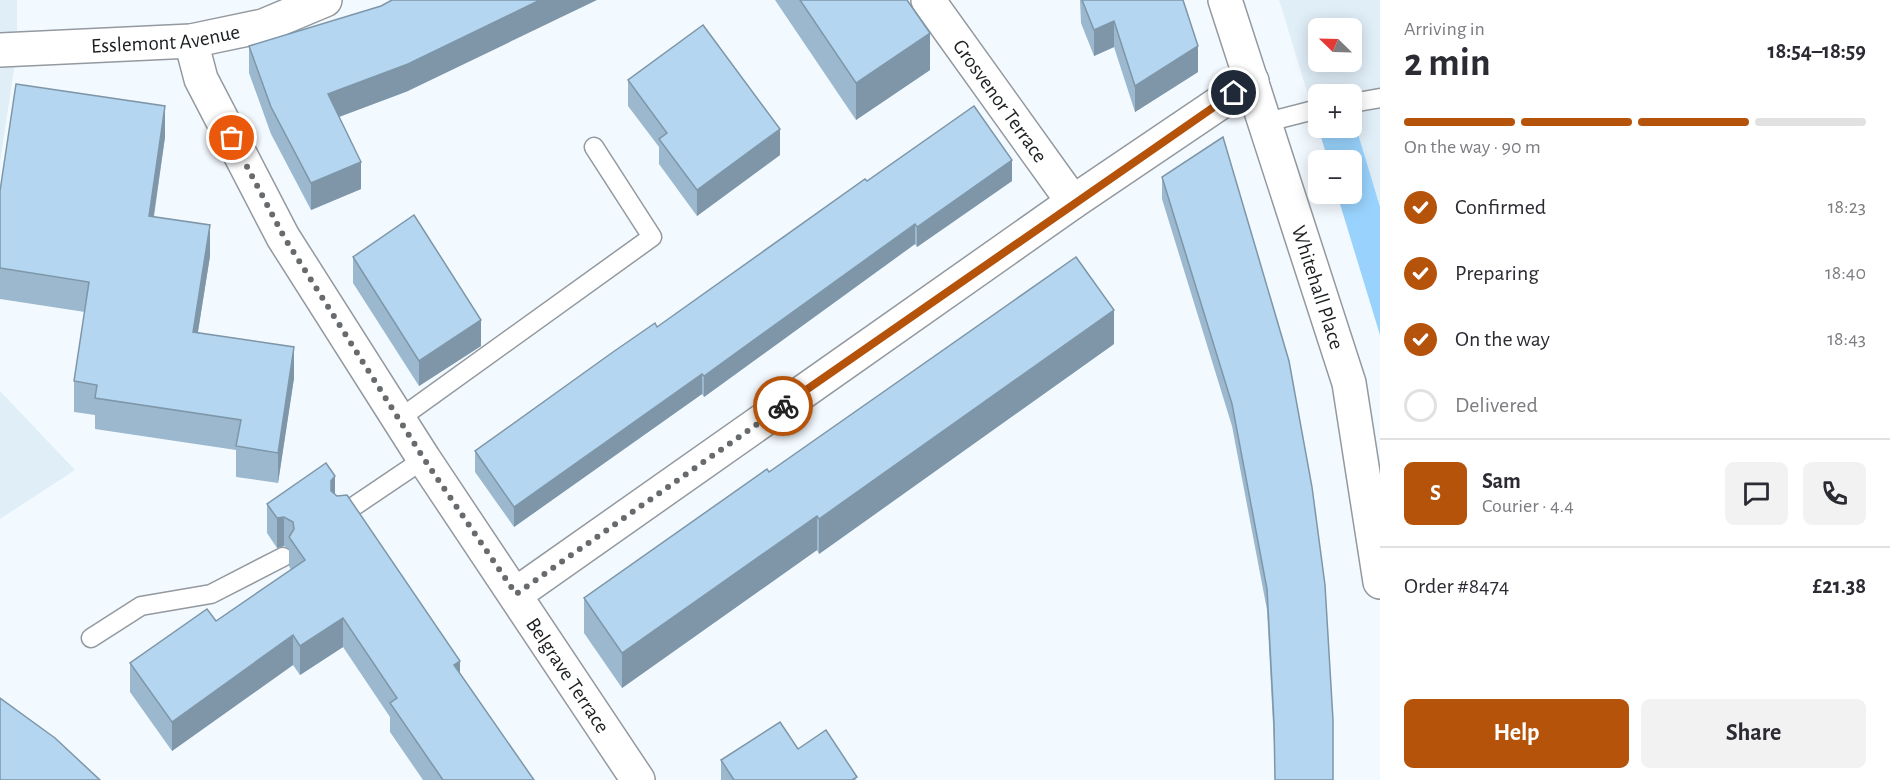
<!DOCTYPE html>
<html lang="en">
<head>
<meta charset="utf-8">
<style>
  :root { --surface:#fff; --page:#f2f2f3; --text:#2b2b33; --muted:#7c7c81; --line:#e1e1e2; --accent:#b45309 }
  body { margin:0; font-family:"Alegreya Sans",sans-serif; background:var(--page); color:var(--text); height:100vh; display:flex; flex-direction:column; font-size:22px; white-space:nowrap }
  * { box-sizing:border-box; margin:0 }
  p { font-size:20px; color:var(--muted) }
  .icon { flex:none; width:33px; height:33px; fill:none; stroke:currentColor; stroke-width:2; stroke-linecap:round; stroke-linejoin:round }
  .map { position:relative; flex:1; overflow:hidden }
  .drawer { display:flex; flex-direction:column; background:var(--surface); width:510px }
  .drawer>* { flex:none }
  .needle { width:39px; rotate:293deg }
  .buttons { position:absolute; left:1308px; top:18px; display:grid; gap:12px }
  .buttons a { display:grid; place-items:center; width:54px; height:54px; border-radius:9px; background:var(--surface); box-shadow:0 3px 15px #0003; font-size:30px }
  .pin { position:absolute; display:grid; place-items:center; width:51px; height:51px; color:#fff; margin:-26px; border:3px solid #fff; border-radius:50%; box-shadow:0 2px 6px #0007 }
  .courier { position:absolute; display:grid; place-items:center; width:60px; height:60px; margin:-30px; border:4px solid #b45309; border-radius:50%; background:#fff; color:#222; box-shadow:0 2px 8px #0007 }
  .overview em { font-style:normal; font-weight:600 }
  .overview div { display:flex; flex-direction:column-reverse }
  .overview { display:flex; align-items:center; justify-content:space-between; height:102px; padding:0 24px }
  h1 { font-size:39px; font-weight:600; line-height:45px }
  .bar { display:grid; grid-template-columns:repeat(4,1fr); gap:9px 6px; align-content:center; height:72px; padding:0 24px }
  .bar i { height:8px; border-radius:4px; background:var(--line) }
  .bar .current { background:var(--accent) }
  .bar p { grid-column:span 4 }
  .line { display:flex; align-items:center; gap:15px; padding:0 24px; border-top:2px solid var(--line) }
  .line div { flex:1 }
  .round { display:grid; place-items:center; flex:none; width:63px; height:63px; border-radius:9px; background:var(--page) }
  ol { padding:0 24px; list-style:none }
  li { display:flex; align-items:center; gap:18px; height:66px }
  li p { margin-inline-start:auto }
  li .icon { padding:6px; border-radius:50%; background:var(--accent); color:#fff; stroke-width:4 }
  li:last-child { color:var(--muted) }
  li i { width:33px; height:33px; border:3px solid var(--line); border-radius:50% }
  .cta { display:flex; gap:12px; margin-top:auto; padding:12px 24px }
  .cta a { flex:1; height:69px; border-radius:9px; background:var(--accent); color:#fff; font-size:24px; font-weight:600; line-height:69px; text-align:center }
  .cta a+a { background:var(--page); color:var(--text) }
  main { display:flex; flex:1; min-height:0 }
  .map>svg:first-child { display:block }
  .built { fill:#e0eef8; fill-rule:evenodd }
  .green { fill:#99d3fd }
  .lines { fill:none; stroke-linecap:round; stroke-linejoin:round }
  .service-casing { stroke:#93999e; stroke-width:21 }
  .minor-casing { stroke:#93999e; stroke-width:36 }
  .tertiary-casing { stroke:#93999e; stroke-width:36 }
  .service { stroke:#fff; stroke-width:18 }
  .minor { stroke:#fff; stroke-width:33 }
  .tertiary { stroke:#fff; stroke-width:33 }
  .wall { fill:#9bb8ce }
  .shaded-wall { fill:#7e96a8 }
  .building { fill:#b4d6f0; stroke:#7e96a8; stroke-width:1.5 }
  .done { stroke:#676b6e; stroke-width:6; stroke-dasharray:0 10.8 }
  .route { stroke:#b45309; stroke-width:8 }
  .labels { text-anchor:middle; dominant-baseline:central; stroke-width:4.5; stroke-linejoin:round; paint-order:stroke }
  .street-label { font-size:21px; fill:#1b1e20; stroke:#f3faff }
</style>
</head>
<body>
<main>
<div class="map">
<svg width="1380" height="780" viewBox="0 0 1380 780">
  <rect width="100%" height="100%" fill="#f3faff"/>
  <g class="built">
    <polygon points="0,0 17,0 17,49 0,162"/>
    <path d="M1279 0H1380V335L1337 194H1352V160H1328ZM1318 28H1352V62H1318ZM1318 94H1352V128H1318Z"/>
    <polygon points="0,391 75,470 0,519"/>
  </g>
  <polygon class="green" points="1352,114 1380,207 1380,335 1337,194 1352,194 1352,160 1328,160 1315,117 1318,116 1318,128 1352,128"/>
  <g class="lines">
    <g class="service-casing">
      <g id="service">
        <polyline points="1352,103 1380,98"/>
        <polyline points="1267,122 1318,109"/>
        <polyline points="399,419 652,237 594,147"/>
        <polyline points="341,515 424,459"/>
        <polyline points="91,638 141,606 211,594 283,557"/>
      </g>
    </g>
    <g class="minor-casing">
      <g id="minor">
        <path id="s1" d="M928 0 1073 202"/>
        <path id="s2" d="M1225 0 1349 383 1380 582"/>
        <path id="s3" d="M191 41 201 79 283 237 424 459 638 780"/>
        <polyline points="516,594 1073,202 1252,81"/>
      </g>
    </g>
    <g class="tertiary-casing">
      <g id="tertiary">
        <path id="s4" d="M0 50 191 41 263 26 325 0"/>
      </g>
    </g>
    <use href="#service" class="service"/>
    <use href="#minor" class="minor"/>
    <use href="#tertiary" class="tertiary"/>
  </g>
  <g class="wall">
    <polygon points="775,0 907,0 930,70 856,120"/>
    <polygon points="1080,0 1183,0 1198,72 1135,112 1114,47 1094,56 1081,23"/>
    <polygon points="249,46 408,91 339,117 361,189 311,210 271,134 249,73"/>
    <polygon points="628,80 780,155 697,216 659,164 659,147 628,106"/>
    <polygon points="165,137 154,217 210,256 198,332 294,378 278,483 236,477 236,450 95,429 95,415 74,412 74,381 85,312 0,299 0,191"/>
    <polygon points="1223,137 1333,780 1274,744 1267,610 1232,426 1162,199 1162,177"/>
    <polygon points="867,181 1012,181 917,247 915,244 704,397 702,394 514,527 475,472 475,451 657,327"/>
    <polygon points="353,257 481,346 419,386 353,283"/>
    <polygon points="1114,344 819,554 817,550 622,688 584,633 584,598 769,472"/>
    <polygon points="335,494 460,673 534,780 423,780 390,732 390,717 343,647 300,675 293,665 172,751 130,692 130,663 216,621 291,570 289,566 289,549 284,546 277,548 267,533 267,504"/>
    <polygon points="798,749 857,780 721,780 721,760"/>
  </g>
  <g class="shaded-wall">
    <polygon points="540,0 597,0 408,91 328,121 328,94"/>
    <polygon points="1114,21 1114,47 1094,56 1094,30"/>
    <polygon points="930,33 930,70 856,120 856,83"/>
    <polygon points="1198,46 1198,72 1135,112 1135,86"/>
    <polygon points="165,106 165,137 149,247 149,216"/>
    <polygon points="780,129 780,155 697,216 697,190"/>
    <polygon points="1012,160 1012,181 917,247 917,227"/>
    <polygon points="361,162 361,189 311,210 311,183"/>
    <polygon points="915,224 915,244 704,397 704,376"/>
    <polygon points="210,225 210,256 193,362 193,332"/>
    <polygon points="1114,310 1114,344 819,554 819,519"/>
    <polygon points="481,320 481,346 419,386 419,361"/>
    <polygon points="294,347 294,378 278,483 278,453"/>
    <polygon points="702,374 702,394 514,527 514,507"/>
    <polygon points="335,476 335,506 331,511 331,481"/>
    <polygon points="817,516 817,550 622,688 622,653"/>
    <polygon points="284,517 284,546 277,548 277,518"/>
    <polygon points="343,618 343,647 300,675 300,646"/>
    <polygon points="293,635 293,665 172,751 172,722"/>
    <polygon points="460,661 460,690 454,665"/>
  </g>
  <g class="building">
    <polygon points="392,0 540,0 408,64 328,94 361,162 311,183 271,107 249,46 381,6"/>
    <polygon points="800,0 907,0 930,33 856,83"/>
    <polygon points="1082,0 1183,0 1198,46 1135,86 1114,21 1094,30"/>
    <polygon points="703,25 780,129 697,190 659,139 667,133 628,80"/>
    <polygon points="16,84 165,106 149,216 210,225 193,332 294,347 278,453 236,446 241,420 95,398 97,385 74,381 89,282 0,268 0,191"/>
    <polygon points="974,106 1012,160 917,227 915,224 704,376 702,374 514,507 475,451 613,352 655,323 657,327 865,179 867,181"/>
    <polygon points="1223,137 1289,361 1312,487 1325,585 1333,720 1333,780 1275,780 1274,723 1267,589 1232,404 1162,177"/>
    <polygon points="414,215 481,320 419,361 353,257"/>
    <polygon points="1076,257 1114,310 819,519 817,516 622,653 584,598 767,469 769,472"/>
    <polygon points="326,463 335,476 331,481 331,491 337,496 347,495 460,661 454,665 534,780 443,780 390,703 397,698 343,618 300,646 293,635 172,722 130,663 207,609 216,621 305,560 289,537 294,529 293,522 284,517 277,518 267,504"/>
    <polygon points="0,698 55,738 100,780 0,780"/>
    <polygon points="780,722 798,749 826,730 857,777 852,780 734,780 721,760"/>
  </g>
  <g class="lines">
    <polyline class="done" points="232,138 284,237 424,459 516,594 783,406"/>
    <polyline class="route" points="783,406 1234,93"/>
  </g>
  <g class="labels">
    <g class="street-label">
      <text stroke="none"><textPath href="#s4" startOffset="166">Esslemont Avenue</textPath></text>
      <text stroke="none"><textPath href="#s1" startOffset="124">Grosvenor Terrace</textPath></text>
      <text stroke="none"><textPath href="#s2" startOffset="302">Whitehall Place</textPath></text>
      <text stroke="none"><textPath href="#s3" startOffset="740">Belgrave Terrace</textPath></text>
    </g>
  </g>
</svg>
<div class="buttons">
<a><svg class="needle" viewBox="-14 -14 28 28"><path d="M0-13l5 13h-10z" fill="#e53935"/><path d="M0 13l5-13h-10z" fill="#7c7c81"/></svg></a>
<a>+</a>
<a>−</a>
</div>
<div class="pin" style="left:232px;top:138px;background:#ea580c"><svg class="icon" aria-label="bag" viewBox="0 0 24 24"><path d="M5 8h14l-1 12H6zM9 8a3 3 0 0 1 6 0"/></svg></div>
<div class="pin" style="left:1234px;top:93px;background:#1f2937"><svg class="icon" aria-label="home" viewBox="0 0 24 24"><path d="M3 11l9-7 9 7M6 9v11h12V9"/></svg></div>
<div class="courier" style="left:783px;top:406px"><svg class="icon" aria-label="bike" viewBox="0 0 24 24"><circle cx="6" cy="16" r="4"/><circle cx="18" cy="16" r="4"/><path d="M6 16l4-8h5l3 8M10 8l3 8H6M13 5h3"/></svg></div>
</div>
<section class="drawer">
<div class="overview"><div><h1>2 min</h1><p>Arriving in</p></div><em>18:54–18:59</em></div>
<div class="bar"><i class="current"></i><i class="current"></i><i class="current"></i><i></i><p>On the way · 90 m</p></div>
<ol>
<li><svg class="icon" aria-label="check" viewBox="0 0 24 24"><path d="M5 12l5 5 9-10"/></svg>Confirmed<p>18:23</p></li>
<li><svg class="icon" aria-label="check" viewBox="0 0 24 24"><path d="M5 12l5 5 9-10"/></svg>Preparing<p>18:40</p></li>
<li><svg class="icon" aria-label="check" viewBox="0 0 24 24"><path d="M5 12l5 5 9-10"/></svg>On the way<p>18:43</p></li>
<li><i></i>Delivered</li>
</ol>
<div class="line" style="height:108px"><b class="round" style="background:var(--accent);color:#fff">S</b><div><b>Sam</b><p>Courier · 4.4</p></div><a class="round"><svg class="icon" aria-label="chat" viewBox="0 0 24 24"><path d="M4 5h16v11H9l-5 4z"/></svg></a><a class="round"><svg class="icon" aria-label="phone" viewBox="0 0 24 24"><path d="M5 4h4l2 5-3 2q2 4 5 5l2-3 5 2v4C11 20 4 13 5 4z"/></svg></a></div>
<div class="line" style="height:78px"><div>Order #8474</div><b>£21.38</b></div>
<div class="cta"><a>Help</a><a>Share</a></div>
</section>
</main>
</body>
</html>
